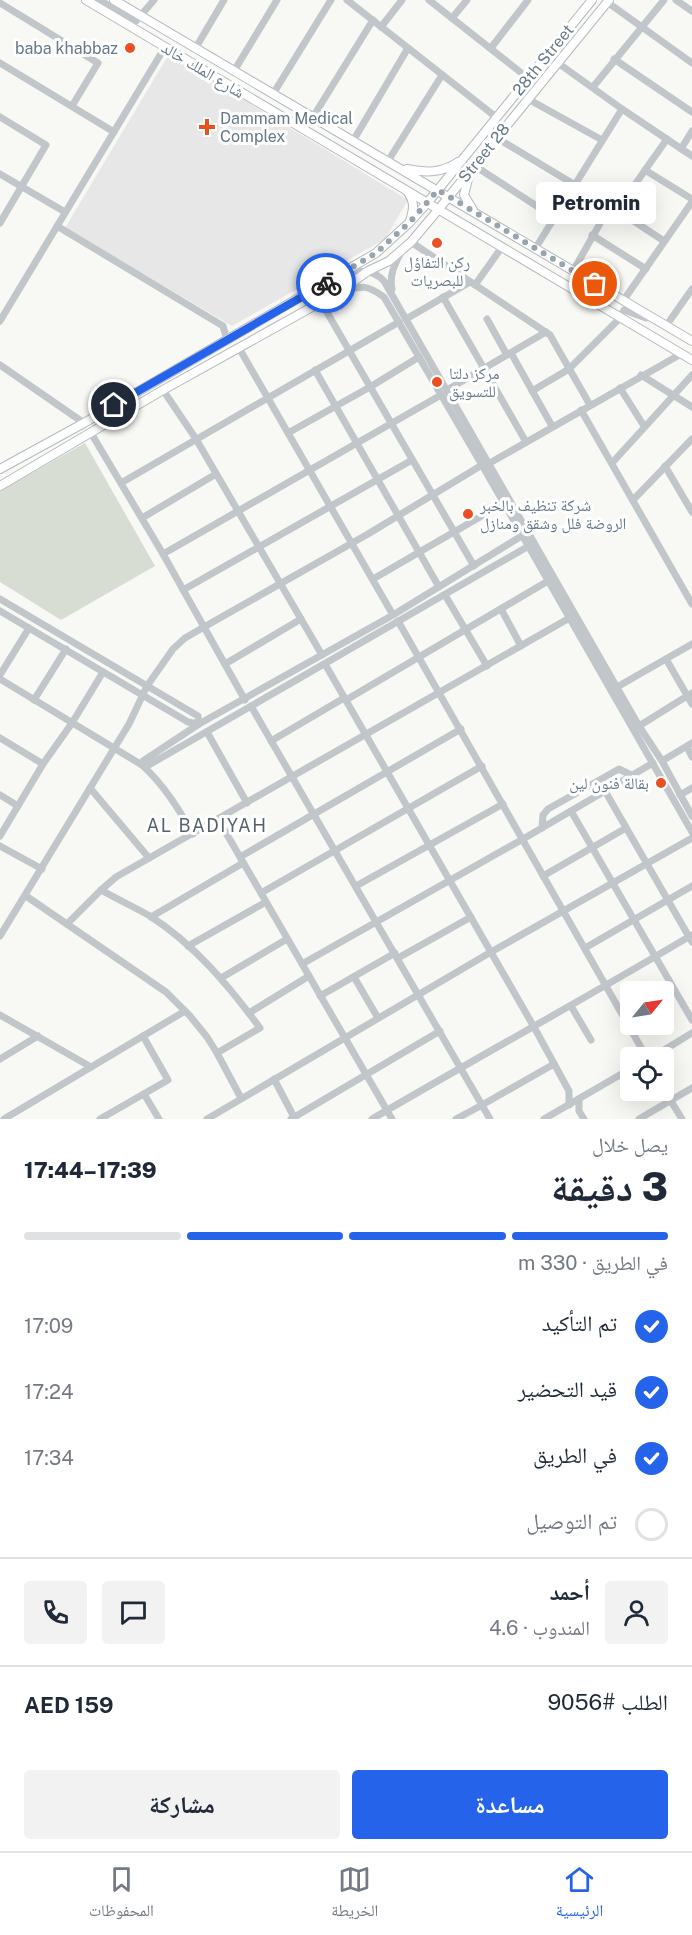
<!DOCTYPE html>
<html lang="ar">
<head>
<meta charset="utf-8">
<style>
  :root { --surface:#fff; --page:#f2f2f3; --text:#1f2937; --muted:#747a83; --line:#e0e1e3; --accent:#2563eb }
  body { margin:0; font-family:"Public Sans","Noto Naskh Arabic",sans-serif; background:var(--page); color:var(--text); direction:rtl; height:100vh; display:flex; flex-direction:column; font-size:22px; white-space:nowrap }
  * { box-sizing:border-box; margin:0 }
  p { font-size:20px; color:var(--muted) }
  .icon { flex:none; width:33px; height:33px; fill:none; stroke:currentColor; stroke-width:2; stroke-linecap:round; stroke-linejoin:round }
  .map { position:relative; height:1119px; overflow:hidden; direction:ltr }
  .side { display:flex; flex-direction:column; background:var(--surface); flex:1 }
  .side>* { flex:none }
  .needle { width:39px; rotate:60deg }
  .controls { position:absolute; left:620px; top:981px; display:grid; gap:12px }
  .controls a { display:grid; place-items:center; width:54px; height:54px; border-radius:6px; background:var(--surface); box-shadow:0 6px 24px #0002; font-size:30px }
  .pin { position:absolute; display:grid; place-items:center; width:51px; height:51px; color:#fff; margin:-26px; border:3px solid #fff; border-radius:50%; box-shadow:0 2px 6px #0007 }
  .courier { position:absolute; display:grid; place-items:center; width:60px; height:60px; margin:-30px; border:4px solid #2563eb; border-radius:50%; background:#fff; color:#222; box-shadow:0 2px 8px #0007 }
  .bubble { position:absolute; height:42px; border-radius:6px; background:var(--surface); box-shadow:0 6px 24px #0002; font-size:20px; font-weight:800; line-height:42px; text-align:center; direction:rtl }
  .overview em { font-style:normal; font-weight:800 }
  .overview div { display:flex; flex-direction:column-reverse }
  .overview { display:flex; align-items:center; justify-content:space-between; height:102px; padding:0 24px }
  h1 { font-size:39px; font-weight:800; line-height:45px }
  .bar { display:grid; grid-template-columns:repeat(4,1fr); gap:9px 6px; align-content:center; height:72px; padding:0 24px }
  .bar i { height:8px; border-radius:4px; background:var(--line) }
  .bar .selected { background:var(--accent) }
  .bar p { grid-column:span 4 }
  .line { display:flex; align-items:center; gap:15px; padding:0 24px; border-top:2px solid var(--line) }
  .line div { flex:1 }
  .round { display:grid; place-items:center; flex:none; width:63px; height:63px; border-radius:6px; background:var(--page) }
  ol { padding:0 24px; list-style:none }
  li { display:flex; align-items:center; gap:18px; height:66px }
  li p { margin-inline-start:auto }
  li .icon { padding:6px; border-radius:50%; background:var(--accent); color:#fff; stroke-width:4 }
  li:last-child { color:var(--muted) }
  li i { width:33px; height:33px; border:3px solid var(--line); border-radius:50% }
  .primary-button { display:flex; gap:12px; margin-top:auto; padding:12px 24px }
  .primary-button a { flex:1; height:69px; border-radius:6px; background:var(--accent); color:#fff; font-size:24px; font-weight:800; line-height:69px; text-align:center }
  .primary-button a+a { background:var(--page); color:var(--text) }
  .menu { display:flex; justify-content:space-around; align-items:center; height:84px; border-top:2px solid var(--line); background:var(--surface); font-size:16px; color:var(--muted) }
  .menu a { display:grid; justify-items:center; gap:3px }
  .menu .selected { color:var(--accent) }
  .map>svg:first-child { display:block }
  .built { fill:#e6e7e6 }
  .green { fill:#d8ddd4 }
  .lines { fill:none; stroke-linecap:round; stroke-linejoin:round }
  .major-casing { stroke:#b4babe; stroke-width:10 }
  .minor { stroke:#c1c6ca; stroke-width:7 }
  .major { stroke:#fff; stroke-width:8 }
  .done { stroke:#99a5ae; stroke-width:6; stroke-dasharray:0 10.8 }
  .route { stroke:#2563eb; stroke-width:8 }
  .poi-dot { fill:#eb5022; stroke:#fff; stroke-width:2 }
  .labels { text-anchor:middle; dominant-baseline:central; stroke-width:6; stroke-linejoin:round; paint-order:stroke }
  .poi-label { font-size:16px; fill:#667988; stroke:#fff; text-anchor:start }
  .street-label { font-size:16px; fill:#667988; stroke:#fff }
  .neighbourhood-label { font-size:18px; letter-spacing:1.5px; fill:#54626c; stroke:#fff }
</style>
</head>
<body>
<div class="map">
<svg width="692" height="1119" viewBox="0 0 692 1119">
  <rect width="100%" height="100%" fill="#f8f8f5"/>
  <polygon class="built" points="169,54 408,200 385,239 232,326 65,228"/>
  <polygon class="green" points="85,443 155,566 61,620 0,582 0,491"/>
  <g class="lines">
    <g class="major-casing">
      <g id="major">
        <polyline points="86,0 692,360"/>
        <polyline points="114,0 692,341"/>
        <path d="M407 169C426 173 442 173 458 162"/>
        <polyline points="469,175 464,195 473,210"/>
        <path d="M407 191C415 202 414 208 410 221"/>
        <polyline points="0,469 84,423 376,253 410,222 428,202 592,0"/>
        <polyline points="0,486 163,390 339,292 368,271 389,261 411,242 438,210 609,0"/>
      </g>
    </g>
    <g class="minor">
      <polyline points="99,0 136,21 154,0"/>
      <polyline points="347,0 496,117"/>
      <polyline points="429,0 529,79"/>
      <polyline points="676,0 692,11"/>
      <polyline points="607,2 692,63"/>
      <polyline points="0,3 98,63 72,106"/>
      <polyline points="452,18 467,0"/>
      <polyline points="381,27 402,0"/>
      <polyline points="491,48 528,0"/>
      <polyline points="195,49 224,0"/>
      <polyline points="614,59 692,112"/>
      <polyline points="0,63 114,132"/>
      <polyline points="558,63 622,109 692,156"/>
      <polyline points="234,71 277,0"/>
      <polyline points="593,87 664,0"/>
      <polyline points="273,94 331,0"/>
      <polyline points="528,99 602,140"/>
      <polyline points="0,117 46,145 0,223"/>
      <polyline points="313,117 373,20"/>
      <polyline points="497,138 610,206"/>
      <polyline points="353,141 408,48"/>
      <polyline points="681,149 692,131"/>
      <polyline points="388,161 442,75"/>
      <polyline points="475,166 555,218"/>
      <polyline points="645,170 692,199"/>
      <polyline points="0,174 65,212"/>
      <polyline points="617,210 664,241"/>
      <polyline points="57,226 223,326 227,340"/>
      <polyline points="592,235 646,269"/>
      <polyline points="411,242 550,335 590,405"/>
      <polyline points="535,249 622,109"/>
      <polyline points="573,271 610,206 617,210 667,139"/>
      <path d="M344 275C359 269 374 270 384 281L639 726 662 761 692 816"/>
      <polyline points="475,285 502,247"/>
      <path d="M392 289C389 275 395 264 401 252"/>
      <path d="M342 291C362 286 366 284 384 297L482 465 692 832"/>
      <polyline points="443,297 526,442"/>
      <polyline points="623,301 692,202"/>
      <polyline points="321,302 474,566"/>
      <polyline points="406,319 470,282"/>
      <polyline points="487,319 507,355"/>
      <polyline points="0,321 165,47"/>
      <polyline points="666,326 692,289"/>
      <polyline points="239,348 393,615"/>
      <polyline points="511,353 552,426"/>
      <polyline points="0,365 84,423"/>
      <polyline points="315,370 439,587"/>
      <polyline points="641,375 692,407"/>
      <polyline points="620,388 644,426"/>
      <polyline points="163,390 196,439 322,655"/>
      <polyline points="447,390 546,332"/>
      <polyline points="532,391 569,369 620,318 624,310 646,318"/>
      <polyline points="581,410 692,604"/>
      <polyline points="91,433 163,554 245,700"/>
      <polyline points="288,433 370,387 419,357"/>
      <polyline points="612,463 692,375"/>
      <polyline points="488,464 681,354"/>
      <polyline points="665,466 692,512"/>
      <polyline points="121,483 399,322"/>
      <polyline points="633,500 692,439"/>
      <polyline points="142,518 216,474"/>
      <polyline points="528,532 393,615 199,724 143,761 142,765 147,766 534,543"/>
      <polyline points="163,554 441,395"/>
      <polyline points="373,579 504,503"/>
      <polyline points="183,590 412,460"/>
      <polyline points="445,595 487,666"/>
      <polyline points="0,599 198,716 199,724 188,722 0,611"/>
      <polyline points="501,609 521,646"/>
      <polyline points="398,621 643,1051 654,1055"/>
      <polyline points="666,659 692,704"/>
      <polyline points="225,664 301,619"/>
      <polyline points="325,664 534,1027 569,1091 569,1105"/>
      <polyline points="0,675 29,628"/>
      <path d="M0 679 142 765C164 785 178 808 193 834"/>
      <polyline points="617,687 692,644"/>
      <polyline points="34,700 66,649"/>
      <polyline points="346,700 548,581"/>
      <polyline points="251,706 490,1119"/>
      <polyline points="639,726 692,693"/>
      <polyline points="207,732 247,803"/>
      <polyline points="0,738 43,764"/>
      <polyline points="271,741 344,698"/>
      <polyline points="687,747 692,757"/>
      <polyline points="662,761 692,743"/>
      <polyline points="90,788 149,858"/>
      <polyline points="605,791 692,942"/>
      <polyline points="0,795 18,806"/>
      <polyline points="680,795 692,788"/>
      <polyline points="571,811 692,1020"/>
      <polyline points="218,819 392,1119"/>
      <polyline points="542,828 543,815 548,809 619,769 631,775"/>
      <polyline points="0,836 43,764 72,723 103,672"/>
      <polyline points="0,846 42,869"/>
      <polyline points="240,857 461,729"/>
      <polyline points="543,876 626,828"/>
      <polyline points="356,886 503,804"/>
      <path d="M101 890C117 899 134 907 150 916 195 945 229 986 260 1028L217 1053"/>
      <polyline points="261,893 482,766"/>
      <polyline points="26,896 166,992 190,1016 207,1037 217,1053 241,1098"/>
      <polyline points="151,917 243,863"/>
      <polyline points="67,924 101,890 116,877 573,616"/>
      <polyline points="0,936 129,724 147,686 173,649 185,638 204,627 368,534 482,465"/>
      <polyline points="188,946 266,902"/>
      <polyline points="585,948 692,886"/>
      <polyline points="398,958 471,917"/>
      <polyline points="302,964 523,839 653,763"/>
      <polyline points="354,977 378,1018"/>
      <polyline points="221,978 287,939"/>
      <polyline points="320,996 395,953"/>
      <polyline points="571,1006 591,1040"/>
      <polyline points="249,1013 309,976"/>
      <polyline points="0,1015 91,1067"/>
      <polyline points="651,1058 692,1033"/>
      <polyline points="0,1059 38,1036"/>
      <polyline points="274,1079 295,1119"/>
      <polyline points="663,1088 682,1119"/>
      <polyline points="144,1094 159,1119"/>
      <polyline points="579,1099 579,1111 584,1119"/>
      <polyline points="482,1105 554,1064"/>
      <polyline points="4,1119 185,1011"/>
      <polyline points="100,1119 168,1080 143,1036"/>
      <polyline points="207,1119 491,952 692,838"/>
      <polyline points="291,1119 440,1031"/>
      <path d="M372 1119C478 1057 586 998 692 935"/>
      <polyline points="456,1119 482,1105"/>
      <polyline points="544,1119 630,1069"/>
      <polyline points="639,1119 692,1088"/>
    </g>
    <use href="#major" class="major"/>
  </g>
  <g class="lines">
    <polyline class="done" points="326,283 376,253 410,222 438,190 595,284"/>
    <polyline class="route" points="114,405 326,283"/>
  </g>
  <g class="poi-dot">
    <circle cx="130" cy="48" r="6"/>
    <path d="M204 118h6v6h6v6h-6v6h-6v-6h-6v-6h6z"/>
    <circle cx="437" cy="243" r="6"/>
    <circle cx="437" cy="382" r="6"/>
    <circle cx="468" cy="514" r="6"/>
    <circle cx="661" cy="783" r="6"/>
  </g>
  <g class="labels">
    <g class="poi-label">
      <text x="118" y="48" text-anchor="end">baba khabbaz</text>
      <text x="220" y="118">Dammam Medical<tspan x="220" dy="18">Complex</tspan></text>
      <text x="437" y="262" text-anchor="middle">ركن التفاؤل<tspan x="437" dy="18">للبصريات</tspan></text>
      <text x="449" y="373">مركز دلتا<tspan x="449" dy="18">للتسويق</tspan></text>
      <text x="480" y="505">شركة تنظيف بالخبر<tspan x="480" dy="18">الروضة فلل وشقق ومنازل</tspan></text>
      <text x="649" y="783" text-anchor="end">بقالة فنون لين</text>
    </g>
    <g class="street-label">
      <text transform="translate(543 60) rotate(-51)">28th Street</text>
      <text transform="translate(203 70) rotate(31)">شارع الملك خالد</text>
      <text transform="translate(484 153) rotate(-51)">Street 28</text>
    </g>
    <g class="neighbourhood-label">
      <text x="207" y="825">AL BADIYAH</text>
    </g>
  </g>
</svg>
<div class="controls">
<a><svg class="needle" viewBox="-14 -14 28 28"><path d="M0-13l5 13h-10z" fill="#e53935"/><path d="M0 13l5-13h-10z" fill="#747a83"/></svg></a>
<a><svg class="icon" aria-label="locate" viewBox="0 0 24 24"><circle cx="12" cy="12" r="6"/><path d="M12 2v4M12 18v4M2 12h4M18 12h4"/></svg></a>
</div>
<div class="pin" style="left:595px;top:284px;background:#ea580c"><svg class="icon" aria-label="bag" viewBox="0 0 24 24"><path d="M5 8h14l-1 12H6zM9 8a3 3 0 0 1 6 0"/></svg></div>
<div class="pin" style="left:114px;top:405px;background:#1f2937"><svg class="icon" aria-label="home" viewBox="0 0 24 24"><path d="M3 11l9-7 9 7M6 9v11h12V9"/></svg></div>
<div class="courier" style="left:326px;top:283px"><svg class="icon" aria-label="bike" viewBox="0 0 24 24"><circle cx="6" cy="16" r="4"/><circle cx="18" cy="16" r="4"/><path d="M6 16l4-8h5l3 8M10 8l3 8H6M13 5h3"/></svg></div>
<div class="bubble" style="left:536px;top:182px;width:120px">Petromin</div>
</div>
<section class="side">
<div class="overview"><div><h1>3 دقيقة</h1><p>يصل خلال</p></div><em>17:39–17:44</em></div>
<div class="bar"><i class="selected"></i><i class="selected"></i><i class="selected"></i><i></i><p>في الطريق · 330 m</p></div>
<ol>
<li><svg class="icon" aria-label="check" viewBox="0 0 24 24"><path d="M5 12l5 5 9-10"/></svg>تم التأكيد<p>17:09</p></li>
<li><svg class="icon" aria-label="check" viewBox="0 0 24 24"><path d="M5 12l5 5 9-10"/></svg>قيد التحضير<p>17:24</p></li>
<li><svg class="icon" aria-label="check" viewBox="0 0 24 24"><path d="M5 12l5 5 9-10"/></svg>في الطريق<p>17:34</p></li>
<li><i></i>تم التوصيل</li>
</ol>
<div class="line" style="height:108px"><a class="round"><svg class="icon" aria-label="person" viewBox="0 0 24 24"><circle cx="12" cy="8" r="4"/><path d="M4 21q1-7 8-7t8 7"/></svg></a><div><b>أحمد</b><p>المندوب · 4.6</p></div><a class="round"><svg class="icon" aria-label="chat" viewBox="0 0 24 24"><path d="M4 5h16v11H9l-5 4z"/></svg></a><a class="round"><svg class="icon" aria-label="phone" viewBox="0 0 24 24"><path d="M5 4h4l2 5-3 2q2 4 5 5l2-3 5 2v4C11 20 4 13 5 4z"/></svg></a></div>
<div class="line" style="height:78px"><div>الطلب #9056</div><b>AED 159</b></div>
<div class="primary-button"><a>مساعدة</a><a>مشاركة</a></div>
</section>
<nav class="menu">
<a class="selected"><svg class="icon" aria-label="home" viewBox="0 0 24 24"><path d="M3 11l9-7 9 7M6 9v11h12V9"/></svg>الرئيسية</a>
<a><svg class="icon" aria-label="map" viewBox="0 0 24 24"><path d="M3 6l6-2 6 2 6-2v14l-6 2-6-2-6 2zM9 4v14M15 6v14"/></svg>الخريطة</a>
<a><svg class="icon" aria-label="saved" viewBox="0 0 24 24"><path d="M7 4h10v16l-5-4-5 4z"/></svg>المحفوظات</a>
</nav>
</body>
</html>
